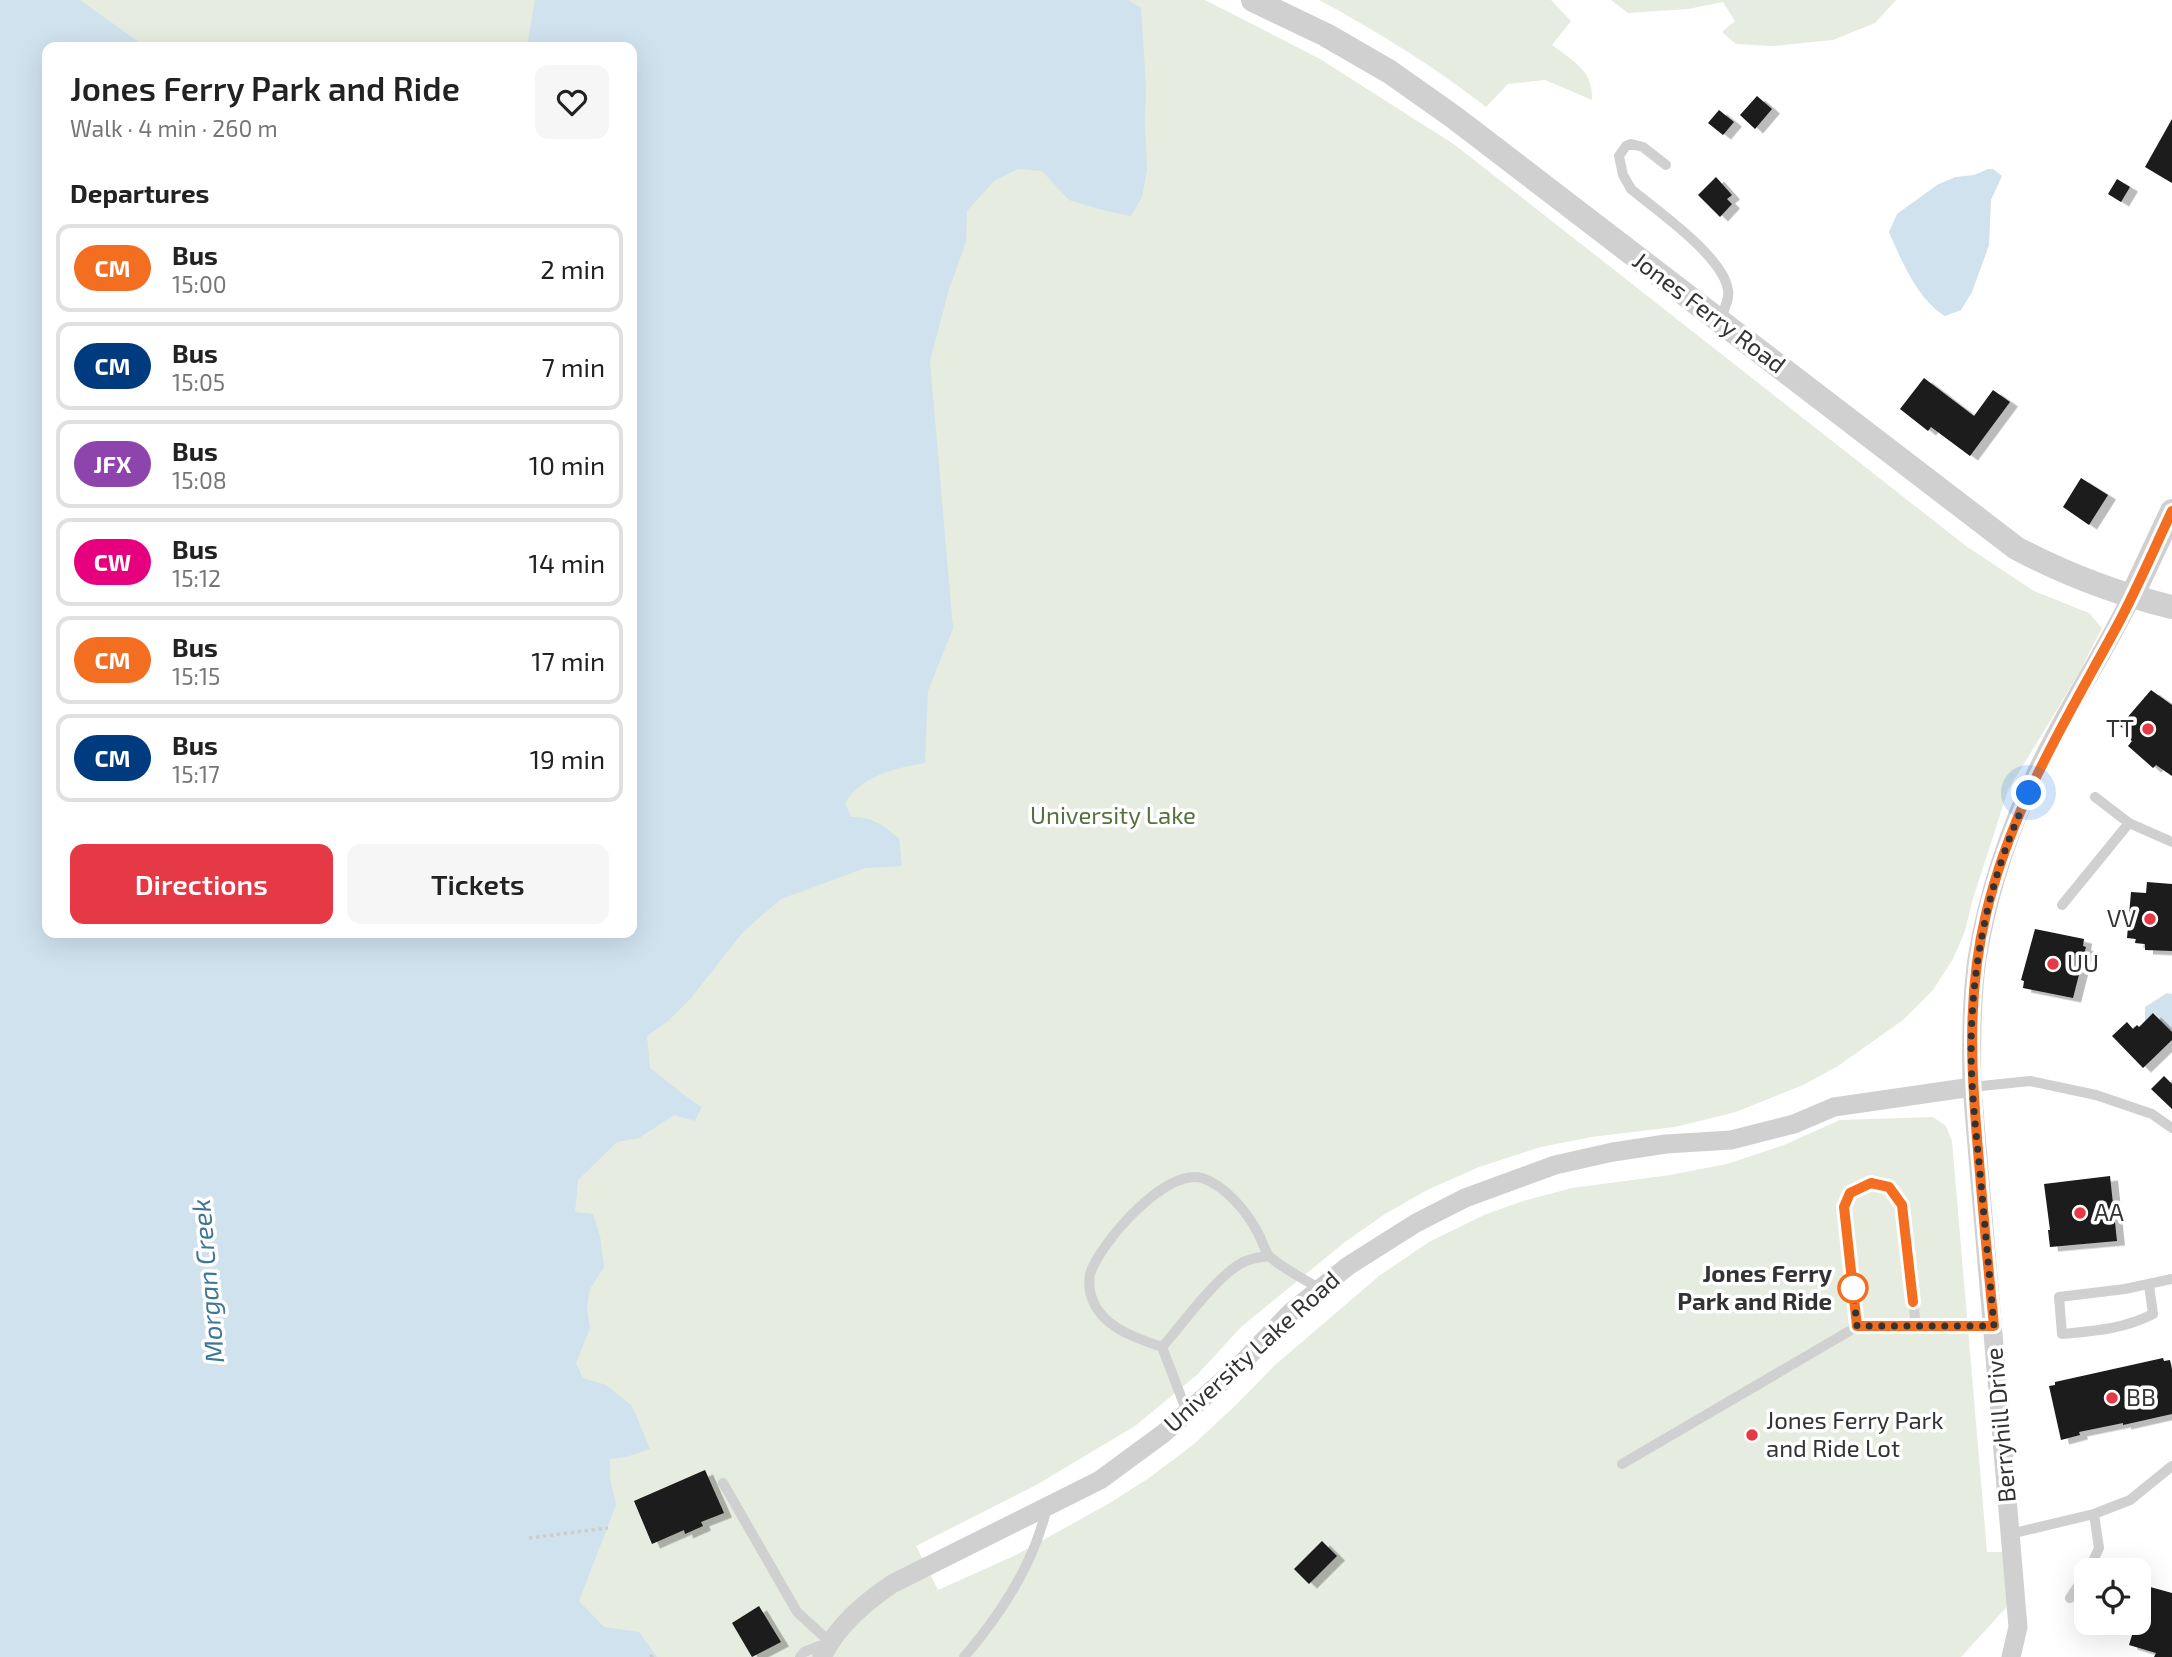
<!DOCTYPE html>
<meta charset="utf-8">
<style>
body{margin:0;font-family:"Exo 2",sans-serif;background:#f6f6f6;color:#222;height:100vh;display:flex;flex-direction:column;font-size:26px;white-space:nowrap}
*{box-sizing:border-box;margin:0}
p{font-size:23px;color:#767676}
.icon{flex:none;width:38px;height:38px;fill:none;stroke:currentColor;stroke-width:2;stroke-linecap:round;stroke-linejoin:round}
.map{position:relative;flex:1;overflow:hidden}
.panel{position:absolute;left:42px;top:42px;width:595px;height:896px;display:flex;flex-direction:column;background:#fff;border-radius:14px;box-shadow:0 7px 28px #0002}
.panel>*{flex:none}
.badge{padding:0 14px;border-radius:23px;font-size:24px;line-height:46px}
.controls{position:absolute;left:2074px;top:1558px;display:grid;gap:14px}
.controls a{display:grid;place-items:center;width:77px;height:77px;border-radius:14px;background:#fff;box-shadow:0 7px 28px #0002;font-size:35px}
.you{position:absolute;width:35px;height:35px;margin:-18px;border:5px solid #fff;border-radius:50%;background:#1a73e8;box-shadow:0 0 0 10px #1a73e833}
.map>.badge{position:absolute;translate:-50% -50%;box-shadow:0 0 0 4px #fff}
h2{padding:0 28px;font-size:26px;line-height:63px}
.round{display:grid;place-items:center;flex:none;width:74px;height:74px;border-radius:14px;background:#f6f6f6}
.head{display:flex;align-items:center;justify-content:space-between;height:119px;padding:0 28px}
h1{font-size:33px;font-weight:600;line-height:52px}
.action{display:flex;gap:14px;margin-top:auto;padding:14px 28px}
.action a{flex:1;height:80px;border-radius:14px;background:#e63946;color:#fff;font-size:28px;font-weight:600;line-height:80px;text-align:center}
.action a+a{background:#f6f6f6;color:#222}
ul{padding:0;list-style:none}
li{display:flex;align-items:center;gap:21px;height:88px;margin:0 14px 10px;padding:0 14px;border:4px solid #e0e0e0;border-radius:14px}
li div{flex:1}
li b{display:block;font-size:26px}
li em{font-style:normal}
li .badge{min-width:77px;font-weight:700;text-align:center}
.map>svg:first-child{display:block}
</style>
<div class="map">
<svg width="2172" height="1657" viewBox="0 0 2172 1657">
<defs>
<filter id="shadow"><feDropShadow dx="8" dy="4.5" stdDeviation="0" flood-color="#0004"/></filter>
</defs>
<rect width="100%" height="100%" fill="#fff"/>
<path fill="#e6ecdf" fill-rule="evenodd" d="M 0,0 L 1205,0 L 1320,59 L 1455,145 L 1966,546 L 2034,591 L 2089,613 L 2102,628 L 2079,673 L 2008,790 L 1972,902 L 1965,931 L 1953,959 L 1933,990 L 1903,1020 L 1838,1066 L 1805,1084 L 1736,1112 L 1675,1127 L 1591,1137 L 1541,1147 L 1479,1167 L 1427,1190 L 1385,1214 L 1345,1242 L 1241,1327 L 1198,1374 L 1135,1426 L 1038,1484 L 916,1546 L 938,1590 L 1016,1555 L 1108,1504 L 1149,1478 L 1194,1444 L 1238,1403 L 1275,1365 L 1379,1276 L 1429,1242 L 1484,1215 L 1523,1201 L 1572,1188 L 1670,1175 L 1727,1164 L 1784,1145 L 1840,1120 L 1933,1117 L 1946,1126 L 1952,1141 L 1987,1552 L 2008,1552 L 2013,1600 L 1961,1657 L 0,1657 ZM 47,47 L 632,47 L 632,933 L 47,933 Z
M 1319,0 L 1551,0 L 1571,21 L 1552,45 C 1573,61 1594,71 1592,100 L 1545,80 L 1508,84 L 1486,107 C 1435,67 1377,31 1319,0 Z
M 1611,0 L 1896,0 L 1875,23 L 1833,40 L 1772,46 L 1736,44 L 1722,32 L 1735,21 L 1723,2 L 1688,9 L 1628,13 Z"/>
<path fill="#cfe2ee" d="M 0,0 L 80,0 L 146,47 L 47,47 L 47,933 L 632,933 L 632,47 L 527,47 L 535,0 L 1128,0 L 1141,8 L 1146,85 L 1145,121 L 1147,169 L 1142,197 L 1131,216 L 1102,210 L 1069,200 L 1042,171 L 1018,169 L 994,181 L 967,211 L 966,242 L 949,289 L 930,361 L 953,628 L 928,691 L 925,763 C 895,768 861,776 845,803 L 851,817 C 872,816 883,826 899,838 L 902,866 L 865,868 L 781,899 L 743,932 L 691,998 L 668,1021 L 647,1036 L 650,1068 C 668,1081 683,1096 702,1107 L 695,1121 L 674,1115 L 639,1138 L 617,1142 L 578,1180 L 575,1212 L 593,1214 L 600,1236 L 604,1267 L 590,1289 L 587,1308 L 590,1328 L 576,1363 L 583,1378 L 606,1385 L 632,1406 L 650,1449 L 626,1457 L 610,1459 L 610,1478 L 616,1505 L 579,1601 L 604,1627 L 639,1632 L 657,1657 L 0,1657 Z
M 1988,169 L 1993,169 L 2002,176 L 1991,200 L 1989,245 L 1972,292 L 1961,310 L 1945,316 C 1918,300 1901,260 1889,232 L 1897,214 L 1937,185 L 1955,177 L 1974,175 Z
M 2167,993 L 2172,994 L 2172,1032 L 2154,1013 L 2145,1021 L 2145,1007 Z"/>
<path fill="#1a1a1a" filter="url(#shadow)" d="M 1757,96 L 1772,109 L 1755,129 L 1740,115 Z
M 1719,110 L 1734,122 L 1723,135 L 1708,123 Z
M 2172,119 L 2172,183 L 2145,167 Z
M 1716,177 L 1732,195 L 1727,199 L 1732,204 L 1720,217 L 1698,195 Z
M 2117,179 L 2130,187 L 2121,202 L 2108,194 Z
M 1924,378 L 1974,416 L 1993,390 L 2010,402 L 1970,456 L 1931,427 L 1928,431 L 1900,409 Z
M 2081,478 L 2108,495 L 2089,525 L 2063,507 Z
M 2151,690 L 2172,705 L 2172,776 L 2156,765 L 2153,768 L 2128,746 L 2132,741 L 2125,735 L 2127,732 L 2120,726 Z
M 2147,882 L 2172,884 L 2172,951 L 2145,950 L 2145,944 L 2135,943 L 2136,939 L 2127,938 L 2131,892 L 2146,893 Z
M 2035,929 L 2084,939 L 2083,946 L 2086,947 L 2073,998 L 2023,988 L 2024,981 L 2021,980 Z
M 2153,1013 L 2172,1032 L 2172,1040 L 2143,1068 L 2112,1036 L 2127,1022 L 2133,1029 L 2137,1025 L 2139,1027 Z
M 2164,1076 L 2172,1084 L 2172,1109 L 2151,1089 Z
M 2110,1176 L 2117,1241 L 2050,1247 L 2048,1230 L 2050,1230 L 2044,1184 Z
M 2163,1358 L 2164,1361 L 2170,1360 L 2172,1370 L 2172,1414 L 2123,1425 L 2123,1423 L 2079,1432 L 2080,1435 L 2061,1440 L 2049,1386 L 2055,1385 L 2055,1382 Z
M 705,1470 L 724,1513 L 701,1522 L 703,1526 L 685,1534 L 684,1530 L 652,1544 L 634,1501 Z
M 1322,1541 L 1337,1556 L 1309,1584 L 1294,1569 Z
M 2143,1585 L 2172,1593 L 2172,1657 L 2154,1657 L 2156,1653 L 2129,1645 L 2136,1622 L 2138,1622 L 2142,1602 L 2138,1601 Z
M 759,1606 L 781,1642 L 752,1657 L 732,1623 Z"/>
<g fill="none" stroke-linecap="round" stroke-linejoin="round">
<path stroke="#cdcdcd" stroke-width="3.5" stroke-dasharray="3.5 3.5" stroke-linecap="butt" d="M 529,1538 L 608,1528
M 650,1657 L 655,1654"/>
<path stroke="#d0d0d0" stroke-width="10" d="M 1666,165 L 1643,147 L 1631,144 L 1626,146 L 1619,156 L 1623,175 L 1631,189 C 1657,211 1723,256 1728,290 C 1730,299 1723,312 1719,321
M 2095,797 L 2129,823 L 2172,842
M 2062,905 L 2129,823
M 1972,1087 L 2030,1081 L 2096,1095 L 2152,1114 L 2172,1128
M 1268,1256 C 1261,1257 1253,1258 1246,1261 C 1220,1271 1182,1325 1162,1347 C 1135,1338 1099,1326 1091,1295 C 1089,1290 1089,1279 1090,1274 C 1100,1243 1166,1167 1202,1178 C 1226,1186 1247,1212 1258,1233 C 1262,1240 1265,1252 1270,1257 C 1284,1269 1304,1279 1320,1289
M 2149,1285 L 2153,1314 C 2124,1329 2094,1331 2062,1334 L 2059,1297 L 2125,1289 L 2172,1279
M 1858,1326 L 1844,1207 L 1850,1193 L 1871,1183 L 1889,1187 L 1902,1205 L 1916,1326
M 1162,1347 L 1187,1412
M 1622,1464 L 1858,1326 L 1993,1326
M 723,1483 L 797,1612 L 830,1642 L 804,1652 L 800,1657
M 2010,1534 L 2094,1514 L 2130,1500 L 2172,1466
M 2089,1570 L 2099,1548 L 2094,1514
M 2070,1598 L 2086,1574
M 964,1657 C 1002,1613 1034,1564 1047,1507"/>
<path stroke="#d0d0d0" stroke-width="19" d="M 822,1657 C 838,1625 863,1604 892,1584 L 1100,1480 L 1164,1433 L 1240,1365 L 1290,1313 L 1348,1266 L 1416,1223 L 1465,1198 L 1555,1165 L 1613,1152 L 1666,1144 L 1731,1140 L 1794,1124 L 1834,1107 L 1972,1087
M 2011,1657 L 2018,1627 L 1972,1087 C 1971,1044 1971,1001 1977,959 C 1990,880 2019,802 2057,732 C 2081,687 2109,643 2132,596"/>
<path stroke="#d0d0d0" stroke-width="24" d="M 1253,0 L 1326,35 L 1390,72 L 1455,118 L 2016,548 C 2065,574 2117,594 2172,607
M 2132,596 L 2172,511"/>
</g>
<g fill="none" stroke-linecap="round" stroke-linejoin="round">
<g stroke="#fff" stroke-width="16">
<path id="line" d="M 1913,1302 L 1902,1205 L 1889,1187 L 1871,1183 L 1850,1193 L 1844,1207 L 1857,1326 L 1994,1326 C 1989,1275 1984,1224 1980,1173 C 1972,1086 1965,1000 1986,914 C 2011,808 2066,720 2117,626 C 2137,589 2154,549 2172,511"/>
</g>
<use href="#line" stroke="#f36e21" stroke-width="10"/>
<path stroke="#333" stroke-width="7" stroke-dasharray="0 12.6" d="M 1853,1288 L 1857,1326 L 1994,1326 C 1989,1271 1984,1216 1979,1162 C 1974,1114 1969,1066 1972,1018 C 1976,940 1995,864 2029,793"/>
</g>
<g fill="#e63946" stroke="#fff" stroke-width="2.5">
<circle cx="2148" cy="729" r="7"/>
<circle cx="2150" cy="919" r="7"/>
<circle cx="2053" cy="964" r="7"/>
<circle cx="2080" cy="1213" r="7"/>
<circle cx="2112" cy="1398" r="7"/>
<circle cx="1752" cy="1435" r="7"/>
</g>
<circle fill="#fff" stroke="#f36e21" stroke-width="3.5" cx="1853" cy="1288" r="14"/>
<g text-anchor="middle" stroke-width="7" stroke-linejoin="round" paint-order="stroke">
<g font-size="24" fill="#333" stroke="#fff">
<text transform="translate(1709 313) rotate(37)" y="8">Jones Ferry Road</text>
<text transform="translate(1252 1352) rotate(-42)" y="8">University Lake Road</text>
<text transform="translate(2001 1425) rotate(-95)" y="8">Berryhill Drive</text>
</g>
<g font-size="24" fill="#333" stroke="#fff" text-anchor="start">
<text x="2134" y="737" text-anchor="end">TT</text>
<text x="2136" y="927" text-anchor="end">VV</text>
<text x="2067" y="972">UU</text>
<text x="2094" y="1221">AA</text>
<text x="2126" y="1406">BB</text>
<text x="1766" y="1429">Jones Ferry Park<tspan x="1766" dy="28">and Ride Lot</tspan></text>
</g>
<g font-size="24" fill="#56703f" stroke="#fff">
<text x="1113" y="824">University Lake</text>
</g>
<g font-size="24" font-weight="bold" fill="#333" stroke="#fff" text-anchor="end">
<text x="1832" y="1282">Jones Ferry<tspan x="1832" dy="28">Park and Ride</tspan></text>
</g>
<g font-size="26" font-style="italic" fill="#3f7597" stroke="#fff">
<text transform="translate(208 1281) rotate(-95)" y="9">Morgan Creek</text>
</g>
</g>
</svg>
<div class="controls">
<a><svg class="icon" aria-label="locate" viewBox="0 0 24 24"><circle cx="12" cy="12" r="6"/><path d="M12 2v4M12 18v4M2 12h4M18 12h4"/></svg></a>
</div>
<div class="you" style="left:2029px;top:793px"></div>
<section class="panel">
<div class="head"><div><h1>Jones Ferry Park and Ride</h1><p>Walk · 4 min · 260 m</p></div><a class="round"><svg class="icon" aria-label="heart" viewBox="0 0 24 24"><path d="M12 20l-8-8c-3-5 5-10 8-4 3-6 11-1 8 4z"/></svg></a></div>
<h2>Departures</h2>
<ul>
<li><span class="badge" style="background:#f36e21;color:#fff">CM</span><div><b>Bus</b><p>15:00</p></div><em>2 min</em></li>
<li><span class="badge" style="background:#003b80;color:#fff">CM</span><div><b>Bus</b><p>15:05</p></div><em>7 min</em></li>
<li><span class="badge" style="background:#8e44ad;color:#fff">JFX</span><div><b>Bus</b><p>15:08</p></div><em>10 min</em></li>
<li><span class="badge" style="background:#e6007e;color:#fff">CW</span><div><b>Bus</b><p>15:12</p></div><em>14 min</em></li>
<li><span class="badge" style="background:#f36e21;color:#fff">CM</span><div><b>Bus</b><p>15:15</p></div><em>17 min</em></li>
<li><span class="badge" style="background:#003b80;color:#fff">CM</span><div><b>Bus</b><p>15:17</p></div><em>19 min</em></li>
</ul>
<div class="action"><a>Directions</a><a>Tickets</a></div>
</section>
</div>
